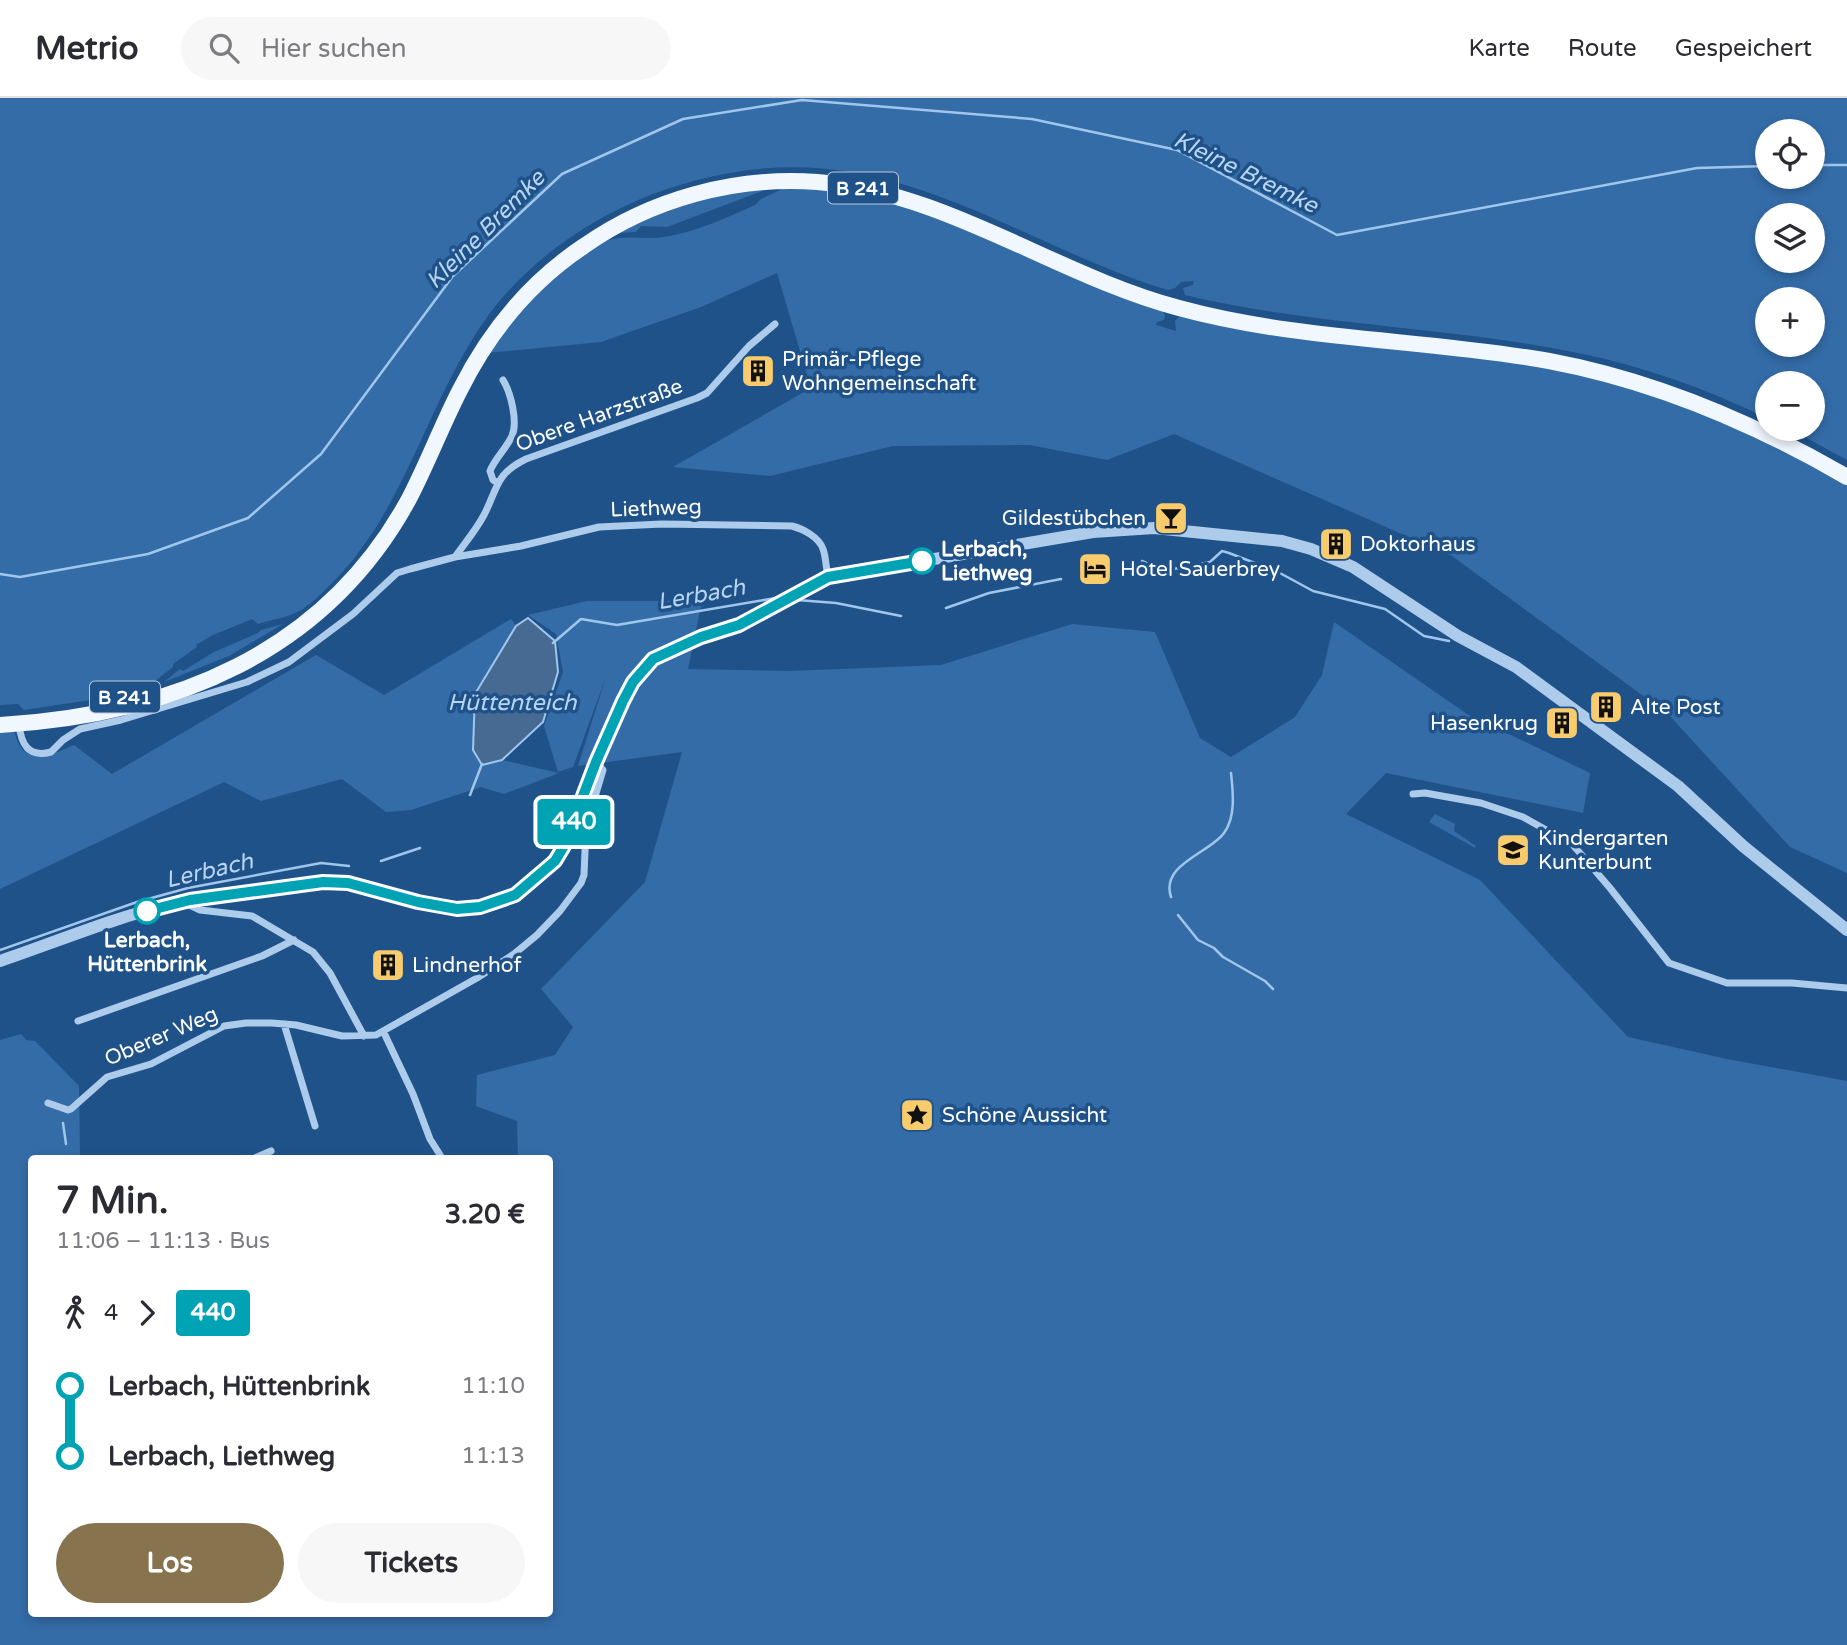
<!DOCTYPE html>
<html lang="de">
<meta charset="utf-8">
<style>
body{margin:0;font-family:"Varela Round",sans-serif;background:#f7f7f7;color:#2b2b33;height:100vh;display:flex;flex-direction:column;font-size:26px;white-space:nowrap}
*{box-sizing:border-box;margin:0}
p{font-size:23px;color:#7c7c81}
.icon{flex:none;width:38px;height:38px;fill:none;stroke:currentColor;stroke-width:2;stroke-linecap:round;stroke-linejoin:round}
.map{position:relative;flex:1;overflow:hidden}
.details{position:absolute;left:28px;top:1057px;width:525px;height:462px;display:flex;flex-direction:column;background:#fff;border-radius:7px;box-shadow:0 4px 10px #0003}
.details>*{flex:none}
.badge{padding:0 14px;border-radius:5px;font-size:24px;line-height:46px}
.fabs{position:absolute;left:1755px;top:21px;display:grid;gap:14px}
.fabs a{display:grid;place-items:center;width:70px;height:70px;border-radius:50%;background:#fff;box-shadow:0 4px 10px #0003;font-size:35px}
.map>.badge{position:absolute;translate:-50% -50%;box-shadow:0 0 0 4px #fff}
.legs{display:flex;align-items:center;gap:10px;height:77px;padding:0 28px;font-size:23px}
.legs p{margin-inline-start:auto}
.overview{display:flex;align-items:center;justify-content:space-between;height:119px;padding:0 28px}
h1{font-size:38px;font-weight:800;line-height:52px}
.primary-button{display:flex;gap:14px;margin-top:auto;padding:14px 28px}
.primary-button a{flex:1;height:80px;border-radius:42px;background:#87734d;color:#fff;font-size:28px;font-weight:800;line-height:80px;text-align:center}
.primary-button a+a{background:#f7f7f7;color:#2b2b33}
ul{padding:0 28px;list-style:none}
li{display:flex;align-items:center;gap:24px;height:70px;font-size:26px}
li i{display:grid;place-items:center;width:10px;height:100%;margin:0 9px;background:currentColor}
li i::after{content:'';width:18px;height:18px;margin:-9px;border:5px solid;border-radius:50%;background:#fff}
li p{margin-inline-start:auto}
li:first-child i{background:linear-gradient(#0000 50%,currentColor 0)}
li:last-child i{background:linear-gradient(currentColor 50%,#0000 0)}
header{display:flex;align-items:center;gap:42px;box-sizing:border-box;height:98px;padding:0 35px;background:#fff;border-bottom:2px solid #e1e1e2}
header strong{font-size:33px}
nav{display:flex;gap:38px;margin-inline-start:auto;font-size:24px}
.search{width:490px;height:63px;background:#f7f7f7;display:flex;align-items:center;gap:18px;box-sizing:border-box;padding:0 24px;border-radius:38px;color:#7c7c81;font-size:26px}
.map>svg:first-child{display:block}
</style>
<header>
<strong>Metrio</strong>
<div class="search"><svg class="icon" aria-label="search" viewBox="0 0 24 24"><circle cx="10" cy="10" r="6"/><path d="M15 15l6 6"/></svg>Hier suchen</div>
<nav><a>Karte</a><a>Route</a><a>Gespeichert</a></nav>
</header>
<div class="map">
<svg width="1847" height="1547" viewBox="0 0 1847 1547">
<rect width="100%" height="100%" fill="#20528a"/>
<path fill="#346ca8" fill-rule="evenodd" d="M 0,0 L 1847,0 L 1847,362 L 1790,331 L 1813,331 L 1813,285 L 1768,285 L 1767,320 C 1707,291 1643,268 1578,255 C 1448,228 1314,228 1185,197 L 1183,190 L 1193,187 L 1194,183 L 1181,184 L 1175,190 L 1168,192 C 1058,159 960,91 845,73 C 781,63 713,73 653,96 C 588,121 525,165 485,222 C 426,306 406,411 332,485 C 322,495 310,508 297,514 C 286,520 270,522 258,526 L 252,521 L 213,537 L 196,547 L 197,549 L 173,566 L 173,569 L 146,590 L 97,601 L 24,612 L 18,606 L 0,607 ZM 1768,33 L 1813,33 L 1813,79 L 1768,79 ZM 1768,117 L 1813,117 L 1813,163 L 1768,163 ZM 1768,201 L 1813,201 L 1813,247 L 1768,247 Z
M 789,88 L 838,91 L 913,108 L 1161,210 L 1165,218 L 1164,222 L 1157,224 L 1156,227 L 1176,233 L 1175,223 L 1181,216 L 1494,260 L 1575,273 L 1705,313 L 1847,384 L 1847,775 L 1790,749 L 1668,616 L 1452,458 L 1174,336 L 1107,362 L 1030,347 L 893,348 L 770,378 L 673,369 L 811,290 L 777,175 L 701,209 L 601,244 L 486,255 C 514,213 559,163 606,143 C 623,136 646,142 664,139 C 696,134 726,120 755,107 L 761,101 Z
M 767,91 L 667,129 L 641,128 L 636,134 L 616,135 L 653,115 L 699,100 Z
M 587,503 L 702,503 L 688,571 L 789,573 L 941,567 L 1072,526 L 1155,534 L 1200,640 L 1231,659 L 1295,619 L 1322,577 L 1334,524 L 1467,616 L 1590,675 L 1583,715 L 1386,675 L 1346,716 L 1480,782 L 1628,939 L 1727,961 L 1847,983 L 1847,1547 L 0,1547 L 0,942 L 21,936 L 26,942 L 35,943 L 79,988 L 80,1060 L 32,1060 L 32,1516 L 550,1516 L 550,1060 L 518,1060 L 517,1023 L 476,1008 L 477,977 L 555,957 L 573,929 L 541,891 L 645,784 L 682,654 L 578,668 L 606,579 L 573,669 L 558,674 L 544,628 L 563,574 L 556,536 L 528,517 Z
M 511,521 L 516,528 L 475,596 L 482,667 L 502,662 L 559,675 L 504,696 L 481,689 L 411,712 L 386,714 L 342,681 L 261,703 L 224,684 L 0,791 L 0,632 L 13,632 C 16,637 17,644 20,648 C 33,668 57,654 74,647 L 112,676 L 316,557 L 384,597 Z
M 283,526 L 229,558 L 164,584 L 180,571 L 183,573 L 214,554 L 258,535 L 261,532 Z
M 1435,716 L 1455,726 L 1454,733 L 1476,748 L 1475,750 L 1429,724 Z"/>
<path fill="#476a93" stroke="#a0c6ec" stroke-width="2" d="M 528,520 L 555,543 L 558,574 L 543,624 L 502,662 L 482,667 L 473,652 L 475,596 L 516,528 Z"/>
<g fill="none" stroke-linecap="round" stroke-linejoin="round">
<path stroke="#a0c6ec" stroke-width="2.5" d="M 1813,67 L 1847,67
M 1142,463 L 1163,473 L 1210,464 L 1222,453 L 1229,455 L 1278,474 L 1313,493 L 1385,511 L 1424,538 L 1449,543
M 0,476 L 20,479 L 148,456 L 248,420 L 321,356 L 453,178 L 562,76 L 683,21 L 802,2 L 1032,21 L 1177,52 L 1337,137 L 1697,70 L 1768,68
M 797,502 L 836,505 L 901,518
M 946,510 L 989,495 L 1061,481
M 553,545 L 581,521 L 617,527 L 776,500
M 470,697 L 482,666
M 381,763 L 420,750
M 1171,799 C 1160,766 1210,755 1224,735 C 1236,719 1233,694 1231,675
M 1178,817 L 1198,842 L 1214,850 L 1223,859 L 1265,883 L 1273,891
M 0,852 L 137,804 L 188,790 L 321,765 L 349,768
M 63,1025 L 66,1046"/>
<path stroke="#adcbeb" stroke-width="7" d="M 498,385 L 493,382 L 490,373 C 495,360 506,351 512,338 C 518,324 511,295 503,282
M 455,459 C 465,445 476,432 484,417 C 498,390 495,376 526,361 L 697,300 L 707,295 L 749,248 L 775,226
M 19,626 C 21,646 28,660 51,654 L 63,642 L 80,631 L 121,622 L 247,584 L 289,564 L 353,516 L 397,475 L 410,471 L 455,459 L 521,448 L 599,429 L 662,426 L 792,428 C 803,431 819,439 823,451 C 826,459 826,470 828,479
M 1413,696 L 1425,695 L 1481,705 L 1523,719 L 1573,747 L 1610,790 L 1669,865 L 1727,885 L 1792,885 L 1847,890
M 183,804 L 200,812 L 252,818 L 313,854 L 330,875 L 364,938
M 78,923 L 262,858 L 294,842
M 284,926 L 315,1028
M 385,937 L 413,996 L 430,1041 L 442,1060
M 48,1005 L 68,1012 L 71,1011 L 107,979 L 151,966 L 224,928 L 246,925 L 272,925 L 296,927 L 342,938 L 376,937 L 477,880 L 514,856 L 537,837 L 560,813 L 581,785 L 584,777 L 586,729 L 603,672 L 596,664
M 255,1060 L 271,1053"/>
<path stroke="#adcbeb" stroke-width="12" d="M 0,863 C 56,844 113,820 171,806 C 198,799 227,796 254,792 C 277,789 300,785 323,784 C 393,783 460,840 527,789 C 567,758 579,712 596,666 C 604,645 614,624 623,603 L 633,584 L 653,561 L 701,539 L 739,527 L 828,479 L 1093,434 L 1154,430 L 1282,443 L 1311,451 L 1353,469 L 1458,538 L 1516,569 L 1678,688 L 1743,748 L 1847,832"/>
<path stroke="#f1f7fe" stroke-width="16" d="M 0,627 C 170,617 326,556 410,399 C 428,364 442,327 460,292 C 489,234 530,184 584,148 C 651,101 735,78 817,84 C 947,94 1055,177 1179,210 C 1300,243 1426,241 1549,263 C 1656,283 1754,325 1847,379"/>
</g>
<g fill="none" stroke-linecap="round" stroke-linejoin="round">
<g stroke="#fff" stroke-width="16">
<path id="line-1" d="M 147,813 L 190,802 L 323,784 L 348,785 L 418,804 L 457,811 L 480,809 L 515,797 L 555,763 L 564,748 L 596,664 L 623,603 L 633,584 L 653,561 L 701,539 L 739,527 L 828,479 L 922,463"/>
</g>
<use href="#line-1" stroke="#00a3b4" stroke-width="10"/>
</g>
<defs>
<g id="building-square" transform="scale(1.75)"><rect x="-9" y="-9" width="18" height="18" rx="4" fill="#f8cc6d" stroke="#20528a"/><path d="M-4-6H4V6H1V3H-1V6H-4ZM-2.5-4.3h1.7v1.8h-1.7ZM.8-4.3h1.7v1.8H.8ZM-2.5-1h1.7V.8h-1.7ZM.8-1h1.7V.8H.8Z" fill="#111"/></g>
<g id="bar-square" transform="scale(1.75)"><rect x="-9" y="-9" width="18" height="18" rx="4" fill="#f8cc6d" stroke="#20528a"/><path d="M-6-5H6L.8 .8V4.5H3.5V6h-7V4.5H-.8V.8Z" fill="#111"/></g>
<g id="hotel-square" transform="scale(1.75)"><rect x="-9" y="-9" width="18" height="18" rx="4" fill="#f8cc6d" stroke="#20528a"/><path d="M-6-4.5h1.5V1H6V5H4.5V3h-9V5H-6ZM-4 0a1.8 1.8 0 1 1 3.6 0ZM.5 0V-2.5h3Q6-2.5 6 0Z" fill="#111"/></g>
<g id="school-square" transform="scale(1.75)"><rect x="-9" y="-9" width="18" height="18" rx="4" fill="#f8cc6d" stroke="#20528a"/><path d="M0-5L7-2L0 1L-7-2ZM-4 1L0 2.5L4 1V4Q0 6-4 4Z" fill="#111"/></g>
<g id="sight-square" transform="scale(1.75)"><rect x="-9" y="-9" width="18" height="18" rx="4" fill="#f8cc6d" stroke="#20528a"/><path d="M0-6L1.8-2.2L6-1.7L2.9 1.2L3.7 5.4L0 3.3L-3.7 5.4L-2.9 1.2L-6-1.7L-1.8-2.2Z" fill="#111"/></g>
</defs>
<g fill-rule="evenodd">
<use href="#building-square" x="758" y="273"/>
<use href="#bar-square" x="1171" y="420"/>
<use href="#building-square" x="1336" y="446"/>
<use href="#hotel-square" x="1095" y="471"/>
<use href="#building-square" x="1606" y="609"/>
<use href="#building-square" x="1562" y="625"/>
<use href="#school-square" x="1513" y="752"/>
<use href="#building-square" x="388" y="867"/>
<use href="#sight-square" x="917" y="1017"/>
</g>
<g fill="#fff" stroke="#00a3b4" stroke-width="3.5">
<circle cx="922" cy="463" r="12"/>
<circle cx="147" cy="813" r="12"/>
</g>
<g text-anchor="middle" stroke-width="7" stroke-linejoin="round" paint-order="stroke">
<g fill="#20528a" stroke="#bccbdc" stroke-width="2">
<rect x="828" y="74.5" width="70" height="31" rx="5"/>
<rect x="90" y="583.5" width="70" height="31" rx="5"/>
</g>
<g font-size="19" font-weight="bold" fill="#fff">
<text x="863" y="97">B 241</text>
<text x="125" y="606">B 241</text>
</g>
<g font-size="21" fill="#fff" stroke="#20528a" text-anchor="start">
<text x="782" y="268">Primär-Pflege<tspan x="782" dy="24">Wohngemeinschaft</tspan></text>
<text x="1146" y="427" text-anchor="end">Gildestübchen</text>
<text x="1360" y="453">Doktorhaus</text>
<text x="1120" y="478">Hotel Sauerbrey</text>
<text x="1630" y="616">Alte Post</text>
<text x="1538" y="632" text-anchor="end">Hasenkrug</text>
<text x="1538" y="747">Kindergarten<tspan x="1538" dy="24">Kunterbunt</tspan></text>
<text x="412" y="874">Lindnerhof</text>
<text x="942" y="1024">Schöne Aussicht</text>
</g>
<g font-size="21" fill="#fff" stroke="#20528a">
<text transform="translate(599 317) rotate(-20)" y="7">Obere Harzstraße</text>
<text transform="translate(656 410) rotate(-2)" y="7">Liethweg</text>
<text transform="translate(161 938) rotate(-23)" y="7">Oberer Weg</text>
</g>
<g font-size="21" font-weight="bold" fill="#fff" stroke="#20528a" text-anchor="start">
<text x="941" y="458">Lerbach,<tspan x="941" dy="24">Liethweg</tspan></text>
<text x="147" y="849" text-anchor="middle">Lerbach,<tspan x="147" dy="24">Hüttenbrink</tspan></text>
</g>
<g font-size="23" font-style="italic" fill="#b8d5f2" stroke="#20528a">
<text transform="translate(1246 74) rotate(26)" y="8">Kleine Bremke</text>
<text transform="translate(485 131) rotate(-45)" y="8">Kleine Bremke</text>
<text transform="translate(701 496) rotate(-10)" y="8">Lerbach</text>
<text x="512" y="612">Hüttenteich</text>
<text transform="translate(209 772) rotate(-13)" y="8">Lerbach</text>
</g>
</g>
</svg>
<div class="fabs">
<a><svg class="icon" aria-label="locate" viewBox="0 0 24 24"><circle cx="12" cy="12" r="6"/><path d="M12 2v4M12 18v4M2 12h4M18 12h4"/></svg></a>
<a><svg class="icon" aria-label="layers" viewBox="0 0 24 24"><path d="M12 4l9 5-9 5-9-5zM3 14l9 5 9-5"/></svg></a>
<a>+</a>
<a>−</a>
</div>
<b class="badge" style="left:574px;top:724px;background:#00a3b4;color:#fff">440</b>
<section class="details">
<div class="overview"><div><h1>7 Min.</h1><p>11:06 – 11:13 · Bus</p></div><b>3.20 €</b></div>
<div class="legs"><svg class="icon" aria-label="walk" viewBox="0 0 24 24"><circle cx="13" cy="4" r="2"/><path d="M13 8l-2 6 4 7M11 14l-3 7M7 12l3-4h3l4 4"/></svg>4<svg class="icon" aria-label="forward" viewBox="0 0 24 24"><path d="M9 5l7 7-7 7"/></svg><b class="badge" style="background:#00a3b4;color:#fff">440</b></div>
<ul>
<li><i style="color:#00a3b4"></i><b>Lerbach, Hüttenbrink</b><p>11:10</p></li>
<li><i style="color:#00a3b4"></i><b>Lerbach, Liethweg</b><p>11:13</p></li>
</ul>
<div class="primary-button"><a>Los</a><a>Tickets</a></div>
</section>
</div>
